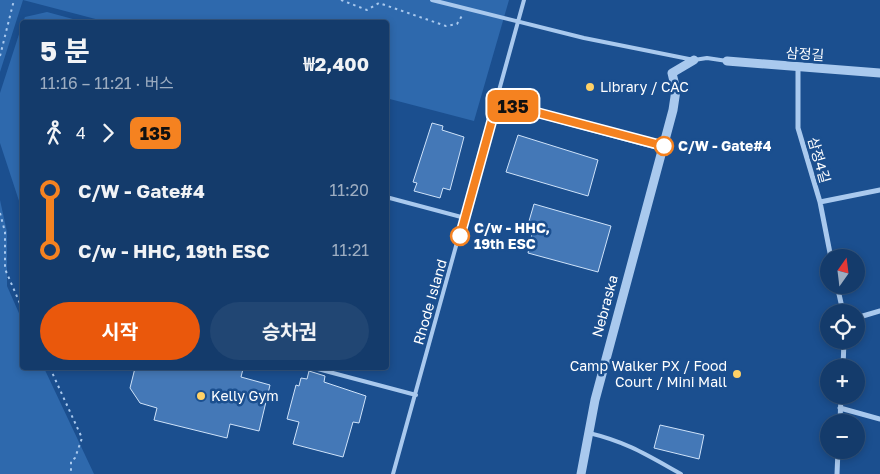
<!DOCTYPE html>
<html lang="ko">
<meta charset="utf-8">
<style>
body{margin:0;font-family:"Golos Text","Noto Sans KR",sans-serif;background:#214673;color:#f1f3f6;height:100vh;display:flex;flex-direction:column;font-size:19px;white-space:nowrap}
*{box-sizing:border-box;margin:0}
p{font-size:16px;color:#9dadc1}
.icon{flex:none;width:28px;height:28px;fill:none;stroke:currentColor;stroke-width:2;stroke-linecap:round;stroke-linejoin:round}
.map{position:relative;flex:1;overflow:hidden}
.sheet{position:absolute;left:20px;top:20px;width:369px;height:350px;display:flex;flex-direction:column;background:#143b6b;border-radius:5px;box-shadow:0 2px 8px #0003,0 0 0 1px #33557e}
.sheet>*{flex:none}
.badge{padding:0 10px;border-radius:8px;font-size:18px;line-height:32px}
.needle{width:32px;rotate:14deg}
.controls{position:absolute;left:820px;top:249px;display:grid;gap:10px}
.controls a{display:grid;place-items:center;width:45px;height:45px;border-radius:50%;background:#143b6b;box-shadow:0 2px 8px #0003,0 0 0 1px #33557e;font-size:25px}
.map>.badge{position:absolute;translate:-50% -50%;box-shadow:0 0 0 2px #fff}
.legs{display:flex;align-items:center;gap:8px;height:55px;padding:0 20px;font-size:16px}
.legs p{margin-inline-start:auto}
.headline{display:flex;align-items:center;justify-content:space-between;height:85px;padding:0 20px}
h1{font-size:28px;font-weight:700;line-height:38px}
.primary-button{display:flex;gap:10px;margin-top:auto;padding:10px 20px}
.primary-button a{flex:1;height:58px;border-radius:30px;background:#ea580c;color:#fff;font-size:20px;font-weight:700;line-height:58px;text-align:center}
.primary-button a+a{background:#214673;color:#f1f3f6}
ul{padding:0 20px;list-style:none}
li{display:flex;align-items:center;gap:18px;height:60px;font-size:19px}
li i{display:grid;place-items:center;width:8px;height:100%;margin:0 6px;background:currentColor}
li i::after{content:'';width:12px;height:12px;margin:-6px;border:4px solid;border-radius:50%;background:#143b6b}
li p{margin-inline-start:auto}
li:first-child i{background:linear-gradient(#0000 50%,currentColor 0)}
li:last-child i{background:linear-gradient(currentColor 50%,#0000 0)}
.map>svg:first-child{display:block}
</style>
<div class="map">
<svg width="880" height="474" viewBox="0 0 880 474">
<rect width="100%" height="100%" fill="#1b4f8f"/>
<path fill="#2e69ad" d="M 0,0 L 23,0 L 0,72 Z
M 23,0 L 509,0 L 474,121 L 386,98 L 386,22 L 107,22 Z
M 47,12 L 84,22 L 23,22 L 25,17 Z
M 22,25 L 22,210 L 0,143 L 0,93 Z
M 0,200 L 7,232 L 7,286 L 22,320 L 22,368 L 44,368 L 94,474 L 0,474 Z"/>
<path fill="#4478b7" stroke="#cfe3fa" d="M 432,123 L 443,126 L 442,130 L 464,137 L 450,190 L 443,188 L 440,198 L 414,191 L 417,183 L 413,182 Z
M 518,135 L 598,160 L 588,196 L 506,172 Z
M 534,204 L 611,226 L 598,272 L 528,253 L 533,229 L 527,228 Z
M 135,368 L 243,369 L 241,377 L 270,385 L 259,431 L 230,424 L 227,438 L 154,420 L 157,408 L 140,403 L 130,388 Z
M 309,371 L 325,376 L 324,382 L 366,396 L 359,423 L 353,422 L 343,457 L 293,444 L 299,422 L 287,419 L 296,385 L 299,386 L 301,378 L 307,379 Z
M 660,425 L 704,435 L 699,459 L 654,448 Z"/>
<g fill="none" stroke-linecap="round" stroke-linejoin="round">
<path stroke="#a9c9ee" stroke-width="2" stroke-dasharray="2.5 4" stroke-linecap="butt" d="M 341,0 L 367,10 L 379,3 L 446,26 L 457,24 L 463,14
M 0,56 L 14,0
M 0,213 L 5,232 L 5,269 L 22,308
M 50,368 L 82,438 L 75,458 L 71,461 L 71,474"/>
<path stroke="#a9c9ee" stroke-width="4" d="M 432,0 L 584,38 L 694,60 L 707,58 L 727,61
M 386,197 L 465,218
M 314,368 L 416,395
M 589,433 C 627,442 647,455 681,474
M 393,474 L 524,0"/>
<path stroke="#a9c9ee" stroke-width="5" d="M 798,68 L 798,128 L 820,202 L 831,258
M 820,202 L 880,190
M 837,285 L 843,312
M 856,318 L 880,311
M 843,368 L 844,340
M 840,408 L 880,419
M 840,422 L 841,395
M 837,474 L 838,450"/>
<path stroke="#a9c9ee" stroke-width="9" d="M 727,61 L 880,73
M 497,102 L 663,147
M 581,474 L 595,400 L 673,110 L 676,90 L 672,73 L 694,60"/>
</g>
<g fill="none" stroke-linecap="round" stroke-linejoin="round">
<g stroke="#fff" stroke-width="11">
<path id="line-1" d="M 460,236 L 497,102 L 664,146"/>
</g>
<use href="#line-1" stroke="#f58220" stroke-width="8"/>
</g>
<g fill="#ffd166" stroke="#1b4f8f" stroke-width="2">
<circle cx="590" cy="87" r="5"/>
<circle cx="737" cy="374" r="5"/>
<circle cx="201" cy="396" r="5"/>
</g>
<g fill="#fff" stroke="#f58220" stroke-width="2.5">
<circle cx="664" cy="146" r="9"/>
<circle cx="460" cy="236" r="9"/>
</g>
<g text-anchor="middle" stroke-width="5" stroke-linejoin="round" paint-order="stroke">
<g font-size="14" fill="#fff" stroke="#1b4f8f">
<text transform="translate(805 54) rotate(4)" y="5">삼정길</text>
<text transform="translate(819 160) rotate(74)" y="5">삼정4길</text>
<text transform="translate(430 302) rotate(-74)" y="5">Rhode Island</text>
<text transform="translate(605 306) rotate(-75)" y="5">Nebraska</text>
</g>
<g font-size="14" fill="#fff" stroke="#1b4f8f" text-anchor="start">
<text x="600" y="92">Library / CAC</text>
<text x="727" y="371" text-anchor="end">Camp Walker PX / Food<tspan x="727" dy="16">Court / Mini Mall</tspan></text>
<text x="211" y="401">Kelly Gym</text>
</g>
<g font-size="14" font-weight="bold" fill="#fff" stroke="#1b4f8f" text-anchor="start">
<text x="678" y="151">C/W - Gate#4</text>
<text x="474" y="233">C/w - HHC,<tspan x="474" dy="16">19th ESC</tspan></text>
</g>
</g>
</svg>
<div class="controls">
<a><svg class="needle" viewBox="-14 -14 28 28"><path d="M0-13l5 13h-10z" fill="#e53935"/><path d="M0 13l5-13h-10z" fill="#9dadc1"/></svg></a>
<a><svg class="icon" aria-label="locate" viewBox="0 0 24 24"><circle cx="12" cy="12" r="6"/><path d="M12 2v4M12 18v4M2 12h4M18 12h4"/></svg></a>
<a>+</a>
<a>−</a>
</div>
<b class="badge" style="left:513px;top:106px;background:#f58220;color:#111">135</b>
<section class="sheet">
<div class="headline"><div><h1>5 분</h1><p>11:16 – 11:21 · 버스</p></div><b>₩2,400</b></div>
<div class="legs"><svg class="icon" aria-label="walk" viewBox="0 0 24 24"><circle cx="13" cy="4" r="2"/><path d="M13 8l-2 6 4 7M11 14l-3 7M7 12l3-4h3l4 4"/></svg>4<svg class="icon" aria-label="forward" viewBox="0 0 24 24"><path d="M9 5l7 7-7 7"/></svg><b class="badge" style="background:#f58220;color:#111">135</b></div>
<ul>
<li><i style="color:#f58220"></i><b>C/W - Gate#4</b><p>11:20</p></li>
<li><i style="color:#f58220"></i><b>C/w - HHC, 19th ESC</b><p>11:21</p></li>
</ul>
<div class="primary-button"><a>시작</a><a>승차권</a></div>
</section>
</div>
